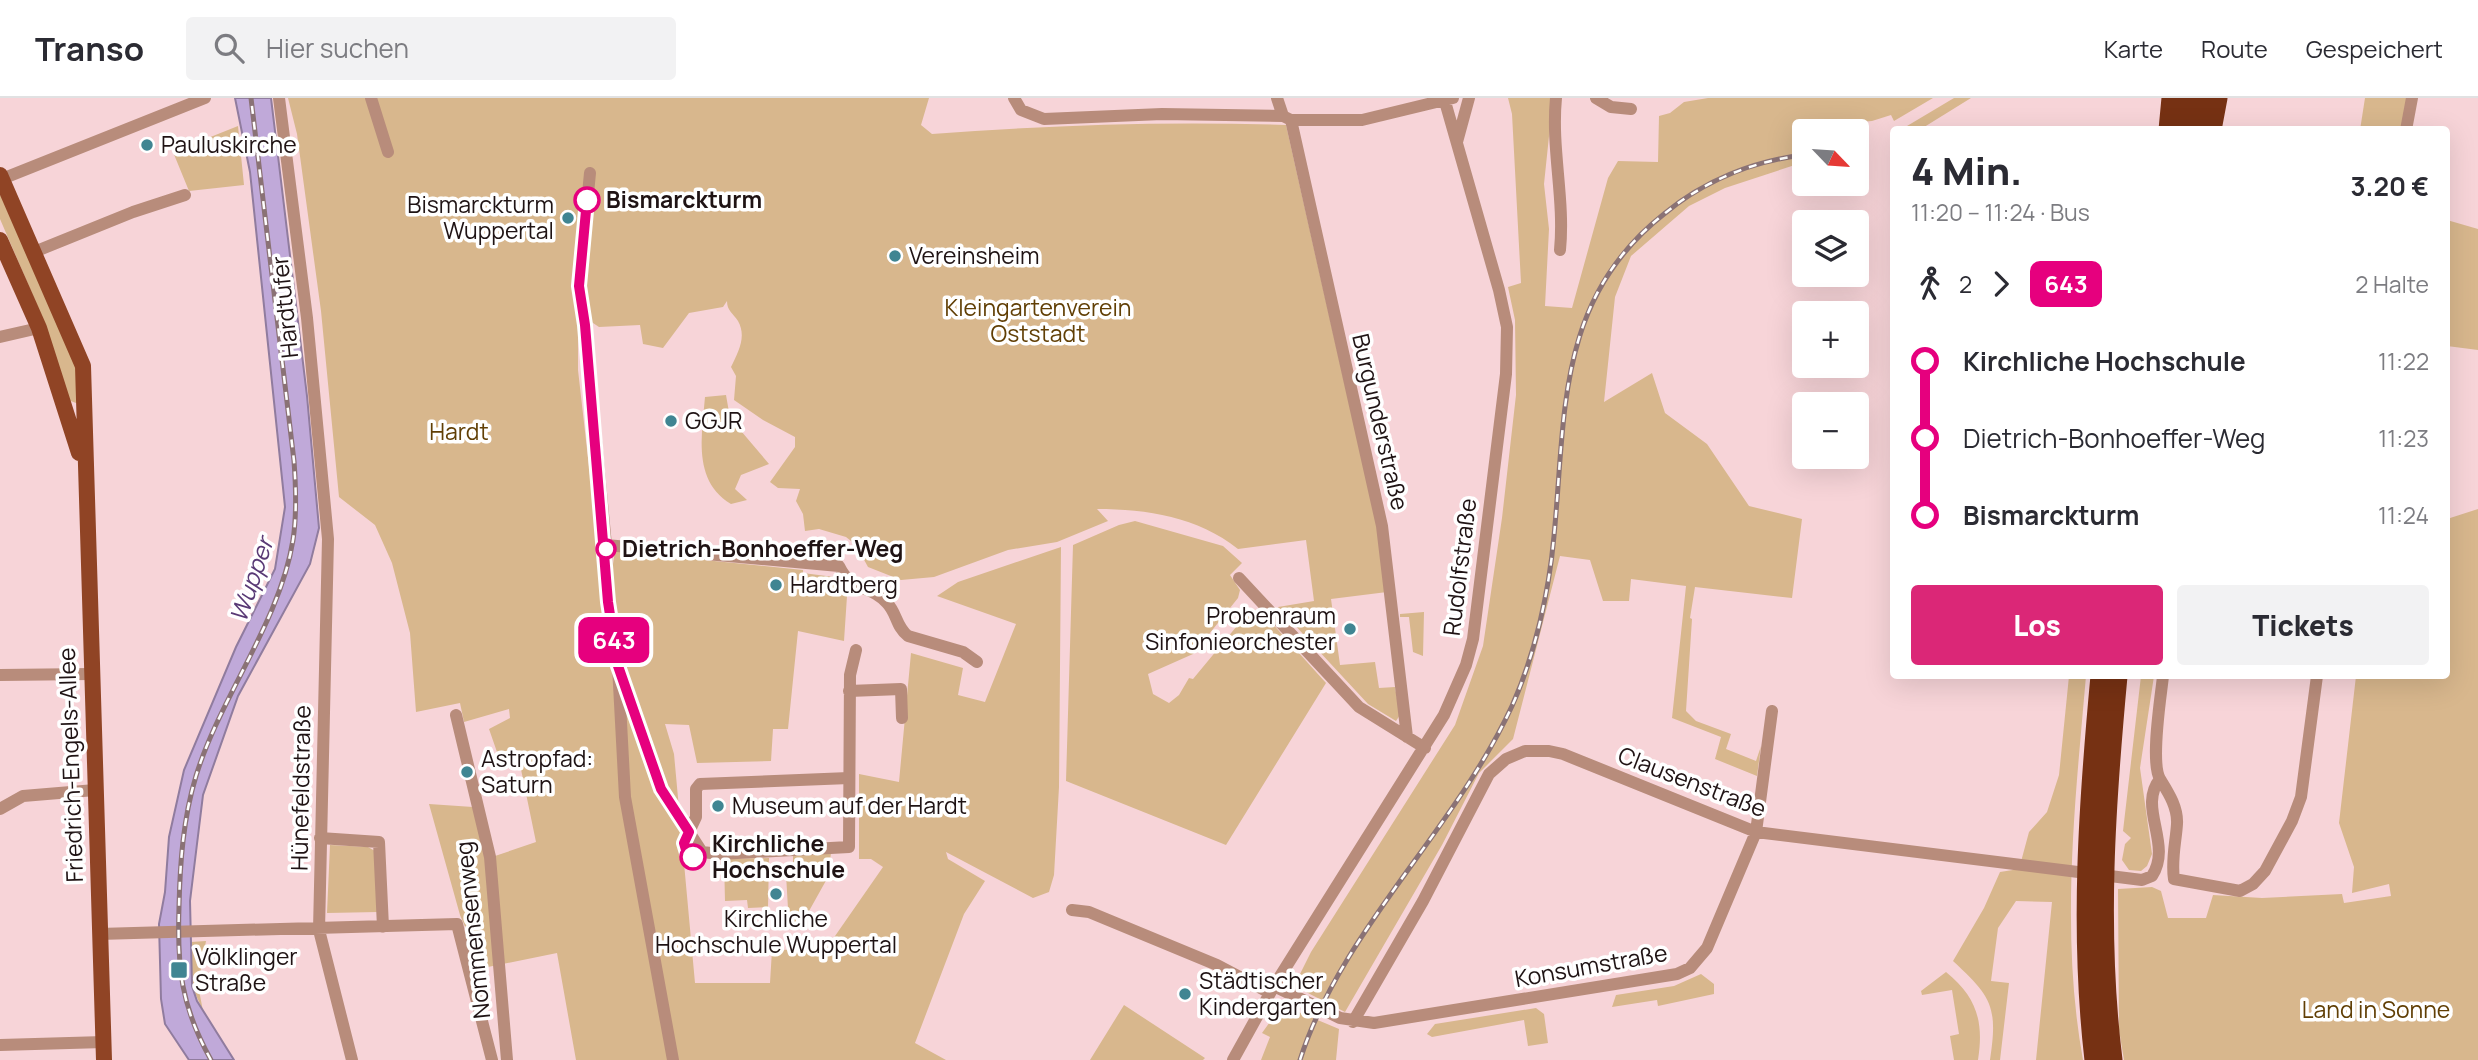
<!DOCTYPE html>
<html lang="de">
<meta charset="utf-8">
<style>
body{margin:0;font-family:Manrope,sans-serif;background:#f2f2f3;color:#2b2b33;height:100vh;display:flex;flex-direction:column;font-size:26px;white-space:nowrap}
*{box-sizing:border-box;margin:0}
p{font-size:23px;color:#7c7c81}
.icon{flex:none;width:38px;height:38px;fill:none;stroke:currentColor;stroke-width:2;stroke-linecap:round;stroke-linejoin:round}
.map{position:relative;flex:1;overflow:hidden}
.sheet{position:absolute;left:1890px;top:28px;width:560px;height:553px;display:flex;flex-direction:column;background:#fff;border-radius:7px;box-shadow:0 7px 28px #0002}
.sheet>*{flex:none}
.badge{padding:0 14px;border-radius:10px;font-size:24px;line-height:46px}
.needle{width:46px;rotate:115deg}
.buttons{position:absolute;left:1792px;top:21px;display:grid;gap:14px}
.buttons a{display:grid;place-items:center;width:77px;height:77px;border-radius:7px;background:#fff;box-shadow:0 7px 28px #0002;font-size:35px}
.map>.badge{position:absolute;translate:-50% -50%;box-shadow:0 0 0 4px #fff}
.legs{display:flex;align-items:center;gap:10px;height:77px;padding:0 21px;font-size:23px}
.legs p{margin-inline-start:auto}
.summary{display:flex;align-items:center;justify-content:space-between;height:119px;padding:0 21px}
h1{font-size:38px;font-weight:800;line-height:52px}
.action{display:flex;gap:14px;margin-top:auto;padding:14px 21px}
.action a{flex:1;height:80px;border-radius:7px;background:#db2777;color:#fff;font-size:28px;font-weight:800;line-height:80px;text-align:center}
.action a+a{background:#f2f2f3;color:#2b2b33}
ul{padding:0 21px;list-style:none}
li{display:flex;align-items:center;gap:24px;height:77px;font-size:26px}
li i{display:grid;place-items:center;width:10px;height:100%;margin:0 9px;background:currentColor}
li i::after{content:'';width:18px;height:18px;margin:-9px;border:5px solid;border-radius:50%;background:#fff}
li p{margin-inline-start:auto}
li:first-child i{background:linear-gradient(#0000 50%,currentColor 0)}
li:last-child i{background:linear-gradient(currentColor 50%,#0000 0)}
header{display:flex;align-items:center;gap:42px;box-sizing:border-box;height:98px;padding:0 35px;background:#fff;border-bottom:2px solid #e1e1e2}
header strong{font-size:33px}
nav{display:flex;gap:38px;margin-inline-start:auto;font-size:24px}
.search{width:490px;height:63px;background:#f2f2f3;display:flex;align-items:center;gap:18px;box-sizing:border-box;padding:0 24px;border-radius:7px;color:#7c7c81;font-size:26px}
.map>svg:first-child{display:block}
</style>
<header>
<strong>Transo</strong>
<div class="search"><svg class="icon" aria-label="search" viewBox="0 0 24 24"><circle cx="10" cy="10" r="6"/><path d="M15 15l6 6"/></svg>Hier suchen</div>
<nav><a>Karte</a><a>Route</a><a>Gespeichert</a></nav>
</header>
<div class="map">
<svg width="2478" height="962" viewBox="0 0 2478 962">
<rect width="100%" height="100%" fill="#f7d4d8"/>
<path fill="#d8b78d" d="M 288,0 L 929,0 L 921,27 L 932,36 C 1051,27 1167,23 1286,27 L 1378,433 L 1387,494 L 1331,501 L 1340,567 L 1375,564 L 1379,590 L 1395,589 L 1400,617 L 1396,623 L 1368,606 L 1278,509 L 1314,503 L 1306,442 L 1238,451 C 1198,419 1147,411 1097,411 L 1108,423 L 1057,444 L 1008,452 L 934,479 L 901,482 L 868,469 L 856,447 L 846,439 L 819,431 L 805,433 L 803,416 L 796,403 L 800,391 L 778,390 L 770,384 L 795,349 L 795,339 L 763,322 L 734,302 L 736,278 L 731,269 C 738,254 747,239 738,223 C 733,215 727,213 727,203 L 723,209 L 689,215 L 663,250 L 643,246 L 640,227 L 599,229 L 578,215 L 578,272 L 592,395 L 602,454 L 613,466 L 615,453 L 803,472 L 803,475 L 834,479 L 847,498 L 844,543 L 798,533 L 788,631 L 773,631 L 771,663 L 697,665 L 689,627 L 665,626 L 674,656 L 695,885 L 770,885 L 772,852 L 826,851 L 883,769 L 871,761 L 859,761 L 859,676 L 899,684 L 911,555 L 963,570 L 958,597 L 985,604 L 1016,526 L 937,498 L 958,484 L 1061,449 L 1059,689 L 1054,777 L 1049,794 L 1033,800 L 946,754 L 948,761 L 985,783 L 964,816 L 915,945 L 946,962 L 576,962 L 557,855 L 483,870 L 460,817 L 429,706 L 473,709 L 495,758 L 536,744 L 517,652 L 497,654 L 489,631 L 510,620 L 509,611 L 464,624 L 460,605 L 416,614 L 410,535 L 392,465 L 375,427 L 339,399 L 321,213 L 297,36 Z
M 1508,0 L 1553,0 L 1544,86 L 1549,131 L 1545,208 L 1572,210 L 1608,80 L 1618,63 L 1658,64 L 1659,18 L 1670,15 L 1684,4 L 1708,0 L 1933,0 L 1894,23 L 1891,17 L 1872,23 L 1826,27 L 1825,33 L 1804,33 L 1804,64 L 1725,90 L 1689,108 L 1631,158 L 1615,199 L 1604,304 L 1652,275 L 1665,315 L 1707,346 L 1749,408 L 1802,421 L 1792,500 L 1695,489 L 1690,520 L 1692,521 L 1686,613 L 1696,623 L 1731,636 L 1726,651 L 1756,663 L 1761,648 L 1757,678 L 1715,661 L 1721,639 L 1672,620 L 1686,488 L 1631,481 L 1629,503 L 1603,503 L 1590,462 L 1560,458 L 1513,641 L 1479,675 L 1442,747 L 1345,914 L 1304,893 L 1298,880 L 1311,854 L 1455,627 L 1483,548 L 1502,420 L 1516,297 L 1515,222 L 1508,189 L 1521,185 L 1512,16 Z
M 1954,0 L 1971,0 L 1921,31 L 1902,31 Z
M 2365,0 L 2409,0 L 2402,31 L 2360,32 Z
M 238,28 L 244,87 L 189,93 L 173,54 Z
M 0,96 L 76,266 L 78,304 L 76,305 L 68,302 L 43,221 L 0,121 Z
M 2447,122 L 2478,131 L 2478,252 L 2447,248 Z
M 726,297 L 730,320 L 769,366 L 741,377 L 735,391 L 747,402 L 731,406 C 692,383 702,336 705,299 Z
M 2478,411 L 2478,962 L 2124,962 L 2119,932 L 2118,791 L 2152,789 L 2161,793 L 2168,820 L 2206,820 L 2213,797 L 2262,800 L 2342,796 L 2344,805 L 2391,798 L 2389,786 L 2352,795 L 2354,769 L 2339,725 L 2356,578 L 2446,578 L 2447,421 Z
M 1135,423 L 1223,448 L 1242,465 L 1230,477 L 1240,492 L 1238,500 L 1193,556 L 1148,576 L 1153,596 L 1169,605 L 1179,597 L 1189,580 L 1193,581 L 1251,511 L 1261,513 L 1326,585 L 1226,747 L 1066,683 L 1073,447 L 1119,427 Z
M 1424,514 L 1423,558 L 1413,554 L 1409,519 L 1400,519 L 1400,516 Z
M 2069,578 L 2086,578 C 2075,704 2060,836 2083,962 L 2036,962 L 2052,804 L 2016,803 L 1998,830 L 1991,883 L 2009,885 L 2000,962 L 1990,962 C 1998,909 1992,899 1953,863 L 1984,810 L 2000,774 L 2019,771 L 2029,734 L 2047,714 L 2059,677 Z
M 2141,578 L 2154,578 L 2140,670 L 2152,756 L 2147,768 L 2141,773 L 2129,772 L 2122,762 L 2125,746 L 2131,740 L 2123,733 Z
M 330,747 L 368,749 L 375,753 L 378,814 L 327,815 Z
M 831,755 L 828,779 L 804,822 L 789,828 L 786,776 L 793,775 L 793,756 Z
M 769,760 L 768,809 L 748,810 L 747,802 L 725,803 L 724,761 Z
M 206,843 L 198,887 L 203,913 L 192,888 L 191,844 Z
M 1946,874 C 1977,899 1984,924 1978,962 L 1954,962 L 1950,938 L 1959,936 L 1952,892 L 1922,897 L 1921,893 Z
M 1701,876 L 1714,886 L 1714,896 L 1658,908 L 1657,902 L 1612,909 L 1616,897 L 1674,888 Z
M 1124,907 L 1205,960 L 1203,962 L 1090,962 Z
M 1282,907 L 1339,931 L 1336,962 L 1261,962 L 1270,939 L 1262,935 Z
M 1536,910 L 1544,916 L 1548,945 L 1528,948 L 1524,922 L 1432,939 L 1427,936 L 1435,926 Z"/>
<path fill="#c0a9d9" stroke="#907c9e" stroke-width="2" d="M 235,0 L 271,0 L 307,298 L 319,430 L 310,466 L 238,598 L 203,697 L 190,803 L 192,888 L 197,903 L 234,962 L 189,962 L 165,926 L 161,901 L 159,826 L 165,794 L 169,739 L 184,672 L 236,549 L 275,471 L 285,409 L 250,74 Z"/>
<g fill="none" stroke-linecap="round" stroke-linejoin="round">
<path stroke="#b88c7b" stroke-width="12" d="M 279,0 L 307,220 L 328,441 L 319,832 L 352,962
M 371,0 L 388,54
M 1014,0 L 1021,12 L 1044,21 L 1162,16 L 1283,18 L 1291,22 L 1362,22 L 1453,0
M 1277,0 L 1283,18
M 1556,0 C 1551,51 1565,101 1560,152
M 1596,0 L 1611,9 L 1631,11
M 1291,22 L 1382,428 L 1407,639
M 2406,32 L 2412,0
M 1457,44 L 1469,0
M 590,75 L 579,188 L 585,227 L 606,447 L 608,504 L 618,568 L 625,699 L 673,962
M 2,81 L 205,0
M 34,154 L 133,114 L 185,97
M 0,239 L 39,230
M 606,447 L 839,468 C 852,495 870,486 887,505 C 897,515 896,529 908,538 L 963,554 L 977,564
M 1239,480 L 1359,609 L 1425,650
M 0,577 L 91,576
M 2163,578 C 2161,598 2150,664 2160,681 C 2168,694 2178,709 2177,726 C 2176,743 2171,762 2174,781 L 2240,793 L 2253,786 L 2265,773 L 2292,723 L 2301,699 L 2317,578
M 624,581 L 661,691 L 702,754 L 720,756 L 849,749 L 850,577 L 856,552
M 849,593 L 901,591 L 902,620
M 456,617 L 490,759 L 507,962
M 0,711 L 23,698 L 95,692
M 689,734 L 696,719 L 696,691 L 700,686 L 849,680
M 320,740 L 379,744 L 383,829
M 1072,812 L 1089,814 L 1217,867 L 1270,895
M 99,836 L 457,826 L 492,962
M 1274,888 L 1340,920 L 1374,925 L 1677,876 L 1690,870 L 1707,850 L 1756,734 L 1772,613
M 1353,924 L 1423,803 L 1489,676 L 1506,661 L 1525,653 L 1549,653 L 1563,656 L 1756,734 L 2142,782 L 2152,778 C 2173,746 2137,709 2160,681
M 0,947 L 104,944
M 1233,962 L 1274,888 L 1444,617 L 1466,567 L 1473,541 L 1506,276 L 1507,229 L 1499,192 L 1444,0"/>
<path stroke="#904425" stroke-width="16" d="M 0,77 L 83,268 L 104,962
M 0,142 L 39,230 L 79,355"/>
<path stroke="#763113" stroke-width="19" d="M 2168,32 L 2171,0
M 2181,32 L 2186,0
M 2199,32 L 2204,0
M 2212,32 L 2218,0
M 2094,962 C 2079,833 2088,706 2100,578
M 2113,962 C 2097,833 2106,706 2118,578"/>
<g stroke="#8a7275" stroke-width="5">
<path id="rail" d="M 211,962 C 181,908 177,870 179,809 C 180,765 183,721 196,678 C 220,599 280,524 293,442 C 297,416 296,390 294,363 L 251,0
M 1300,962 C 1341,833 1455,732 1512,608 C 1535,557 1549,494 1554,438 C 1566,315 1556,201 1664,116 C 1704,83 1753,63 1804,57"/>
</g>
<use href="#rail" stroke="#fff" stroke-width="2.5" stroke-dasharray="8" stroke-linecap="butt"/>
</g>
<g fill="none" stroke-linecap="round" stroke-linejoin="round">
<g stroke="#fff" stroke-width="16">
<path id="line-1" d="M 587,102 L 579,188 L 585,227 L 608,504 L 618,568 L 661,691 L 689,734 L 684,745 L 687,755 L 693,759"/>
</g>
<use href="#line-1" stroke="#e6007e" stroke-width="10"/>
</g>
<g fill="#408592" stroke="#fff" stroke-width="2.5">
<circle cx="147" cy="47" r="7"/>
<circle cx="568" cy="120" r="7"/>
<circle cx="895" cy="158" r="7"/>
<circle cx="671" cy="323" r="7"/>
<circle cx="776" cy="487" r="7"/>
<circle cx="1350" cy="531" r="7"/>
<circle cx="467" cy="674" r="7"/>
<circle cx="718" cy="708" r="7"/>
<circle cx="776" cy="796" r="7"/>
<rect x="170" y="863" width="18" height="18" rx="3.5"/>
<circle cx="1185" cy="896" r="7"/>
</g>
<g fill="#fff" stroke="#e6007e" stroke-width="3.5">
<circle cx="587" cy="102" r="12"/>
<circle cx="606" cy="451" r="9"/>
<circle cx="693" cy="759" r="12"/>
</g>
<g text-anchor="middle" stroke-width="7" stroke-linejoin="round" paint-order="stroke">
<g font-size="23" fill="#1f1314" stroke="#fff" text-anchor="start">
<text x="161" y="55">Pauluskirche</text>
<text x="554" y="115" text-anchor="end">Bismarckturm<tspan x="554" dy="26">Wuppertal</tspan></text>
<text x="909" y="166">Vereinsheim</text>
<text x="685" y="331">GGJR</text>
<text x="790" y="495">Hardtberg</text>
<text x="1336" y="526" text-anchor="end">Probenraum<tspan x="1336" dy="26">Sinfonieorchester</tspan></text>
<text x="481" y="669">Astropfad:<tspan x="481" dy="26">Saturn</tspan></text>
<text x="732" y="716">Museum auf der Hardt</text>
<text x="776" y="829" text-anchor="middle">Kirchliche<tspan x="776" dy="26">Hochschule Wuppertal</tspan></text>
<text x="195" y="867">Völklinger<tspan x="195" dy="26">Straße</tspan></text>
<text x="1199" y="891">Städtischer<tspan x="1199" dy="26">Kindergarten</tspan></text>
</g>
<g font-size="23" font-weight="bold" fill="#1f1314" stroke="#fff" text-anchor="start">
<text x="606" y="110">Bismarckturm</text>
<text x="622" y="459">Dietrich-Bonhoeffer-Weg</text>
<text x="712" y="754">Kirchliche<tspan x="712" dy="26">Hochschule</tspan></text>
</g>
<g font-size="23" fill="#1f1314" stroke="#fff">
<text transform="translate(285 209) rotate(-96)" y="8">Hardtufer</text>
<text transform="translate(1380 324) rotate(77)" y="8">Burgunderstraße</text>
<text transform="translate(1460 469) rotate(-83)" y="8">Rudolfstraße</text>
<text transform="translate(71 667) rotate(-92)" y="8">Friedrich-Engels-Allee</text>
<text transform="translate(1692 684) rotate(21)" y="8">Clausenstraße</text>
<text transform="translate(301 690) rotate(-89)" y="8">Hünefeldstraße</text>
<text transform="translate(473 832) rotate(-96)" y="8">Nommensenweg</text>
<text transform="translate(1591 868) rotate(-10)" y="8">Konsumstraße</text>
</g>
<g font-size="23" fill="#613f05" stroke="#fff">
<text x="1038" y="218">Kleingartenverein<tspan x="1038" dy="26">Oststadt</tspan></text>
<text x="459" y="342">Hardt</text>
<text x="2376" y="920">Land in Sonne</text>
</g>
<g font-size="24" font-style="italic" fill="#593975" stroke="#fff">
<text transform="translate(252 482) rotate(-71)" y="8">Wupper</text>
</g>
</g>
</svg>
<div class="buttons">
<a><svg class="needle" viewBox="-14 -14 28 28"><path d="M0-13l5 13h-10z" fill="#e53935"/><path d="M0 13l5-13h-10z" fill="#7c7c81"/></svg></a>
<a><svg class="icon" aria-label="layers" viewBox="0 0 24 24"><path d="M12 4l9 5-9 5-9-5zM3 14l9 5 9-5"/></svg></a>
<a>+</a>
<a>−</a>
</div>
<b class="badge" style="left:614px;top:542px;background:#e6007e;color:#fff">643</b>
<section class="sheet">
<div class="summary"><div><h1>4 Min.</h1><p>11:20 – 11:24 · Bus</p></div><b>3.20 €</b></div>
<div class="legs"><svg class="icon" aria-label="walk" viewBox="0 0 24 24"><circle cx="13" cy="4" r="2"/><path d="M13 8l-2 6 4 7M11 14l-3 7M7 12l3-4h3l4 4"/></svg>2<svg class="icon" aria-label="forward" viewBox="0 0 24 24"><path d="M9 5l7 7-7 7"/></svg><b class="badge" style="background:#e6007e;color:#fff">643</b><p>2 Halte</p></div>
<ul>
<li><i style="color:#e6007e"></i><b>Kirchliche Hochschule</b><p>11:22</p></li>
<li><i style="color:#e6007e"></i><span>Dietrich-Bonhoeffer-Weg</span><p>11:23</p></li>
<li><i style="color:#e6007e"></i><b>Bismarckturm</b><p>11:24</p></li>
</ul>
<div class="action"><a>Los</a><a>Tickets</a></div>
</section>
</div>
